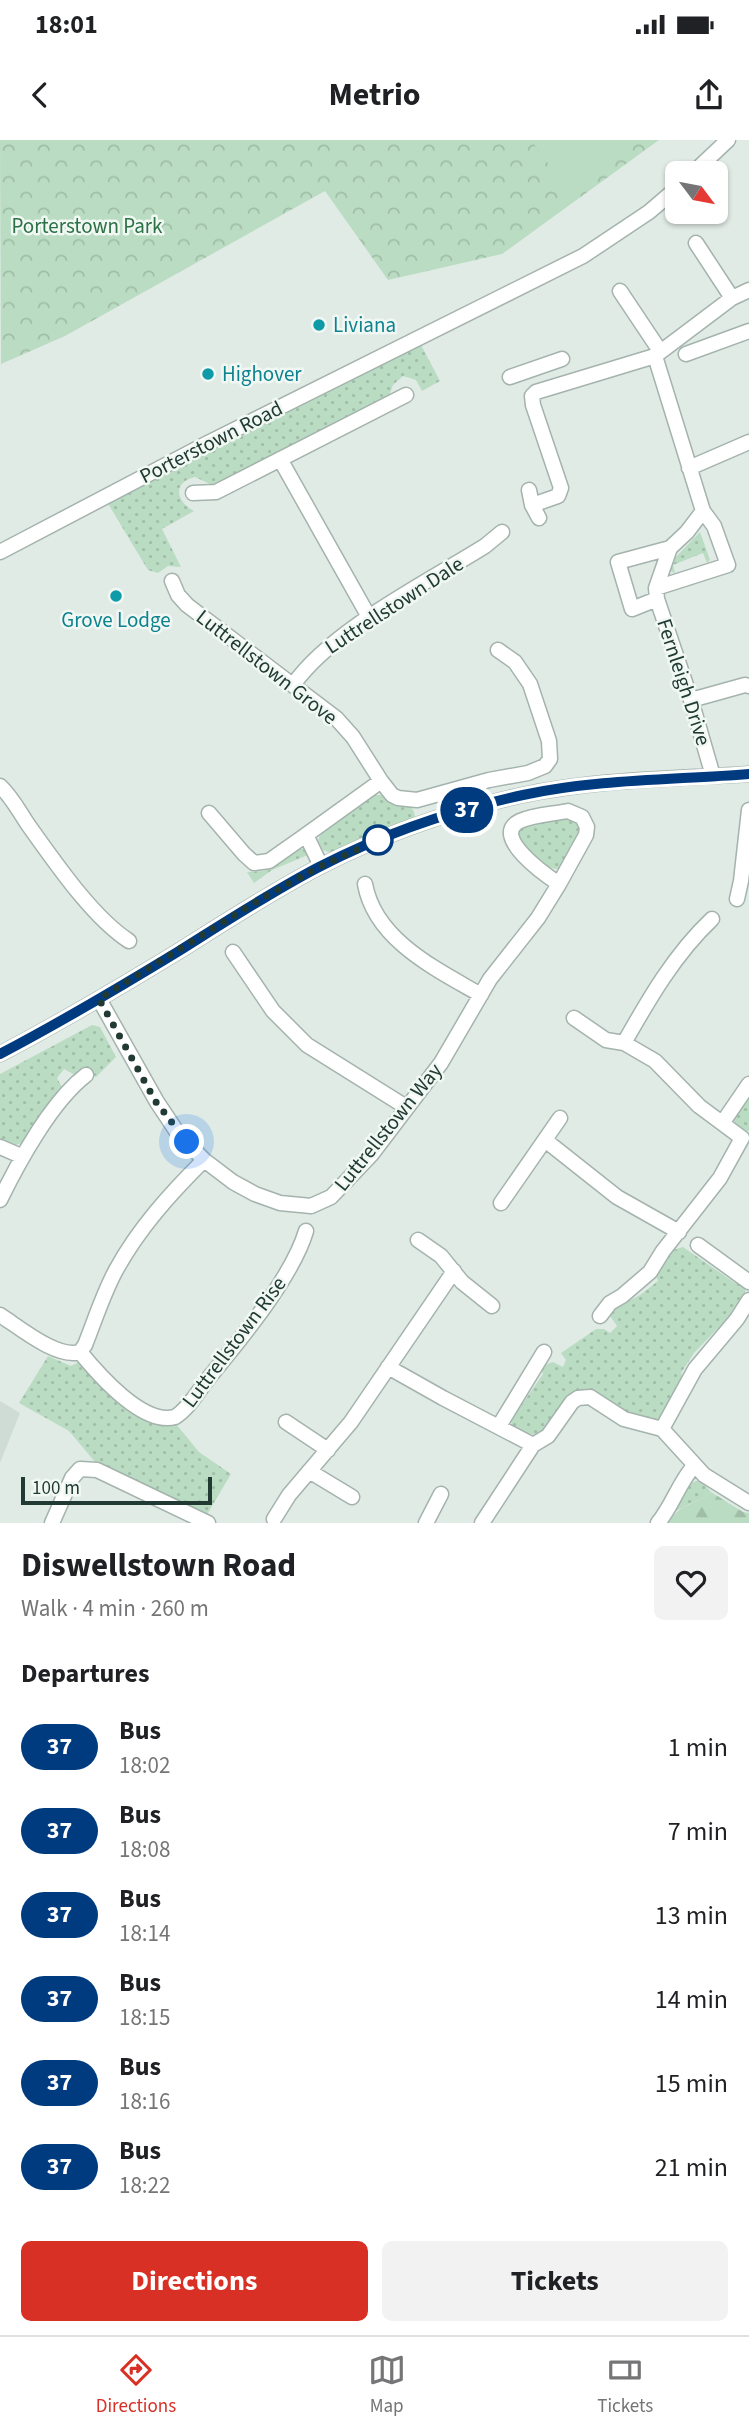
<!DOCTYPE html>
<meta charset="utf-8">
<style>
body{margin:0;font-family:"Source Sans 3",sans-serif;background:#f2f2f2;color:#202124;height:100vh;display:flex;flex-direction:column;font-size:26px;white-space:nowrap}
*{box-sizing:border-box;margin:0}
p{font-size:23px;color:#757577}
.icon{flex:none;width:38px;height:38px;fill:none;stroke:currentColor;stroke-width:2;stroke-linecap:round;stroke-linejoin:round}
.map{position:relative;height:1383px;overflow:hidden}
.side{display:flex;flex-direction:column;background:#fff;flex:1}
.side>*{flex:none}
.badge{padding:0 14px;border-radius:23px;font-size:24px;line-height:46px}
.needle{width:46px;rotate:122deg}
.buttons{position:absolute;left:665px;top:21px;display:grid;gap:14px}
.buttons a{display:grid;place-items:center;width:63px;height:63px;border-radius:10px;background:#fff;box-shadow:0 2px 5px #0004;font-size:35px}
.scale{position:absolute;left:21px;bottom:18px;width:191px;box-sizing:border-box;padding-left:7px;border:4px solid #213b34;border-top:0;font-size:19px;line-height:24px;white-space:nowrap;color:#213b34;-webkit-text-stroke:5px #f1f8f4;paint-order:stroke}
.you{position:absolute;width:35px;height:35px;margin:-18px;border:5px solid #fff;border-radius:50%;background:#1a73e8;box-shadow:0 0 0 10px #1a73e833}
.map>.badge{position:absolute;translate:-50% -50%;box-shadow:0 0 0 4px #fff}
h2{padding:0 21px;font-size:26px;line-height:63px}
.round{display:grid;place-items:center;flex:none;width:74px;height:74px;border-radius:10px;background:#f2f2f2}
.head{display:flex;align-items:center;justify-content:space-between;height:119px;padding:0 21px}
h1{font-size:33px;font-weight:700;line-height:52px}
.cta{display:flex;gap:14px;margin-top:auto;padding:14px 21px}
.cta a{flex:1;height:80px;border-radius:10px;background:#d93025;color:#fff;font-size:28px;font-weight:700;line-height:80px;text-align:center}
.cta a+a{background:#f2f2f2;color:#202124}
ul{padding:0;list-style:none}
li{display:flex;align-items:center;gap:21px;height:84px;padding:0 21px}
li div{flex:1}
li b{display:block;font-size:26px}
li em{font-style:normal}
li .badge{min-width:77px;font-weight:700;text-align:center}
.status{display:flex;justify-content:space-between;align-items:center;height:49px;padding:0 35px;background:#fff;direction:ltr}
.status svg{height:19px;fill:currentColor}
header{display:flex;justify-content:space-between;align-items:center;height:91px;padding:0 21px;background:#fff;font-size:32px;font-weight:700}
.dock{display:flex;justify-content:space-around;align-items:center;height:98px;border-top:2px solid #e0e0e0;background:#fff;font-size:19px;color:#757577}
.dock a{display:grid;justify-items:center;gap:4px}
.dock .active{color:#d93025}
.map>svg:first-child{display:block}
</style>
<div class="status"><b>18:01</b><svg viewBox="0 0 49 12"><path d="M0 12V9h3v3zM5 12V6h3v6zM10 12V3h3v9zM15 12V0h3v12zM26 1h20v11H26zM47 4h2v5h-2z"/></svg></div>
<header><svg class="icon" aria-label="back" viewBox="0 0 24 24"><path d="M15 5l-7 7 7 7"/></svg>Metrio<svg class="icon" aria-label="share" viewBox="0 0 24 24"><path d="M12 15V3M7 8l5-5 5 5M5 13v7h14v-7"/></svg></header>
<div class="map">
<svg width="749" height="1383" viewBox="0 0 749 1383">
<defs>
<pattern id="grass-dots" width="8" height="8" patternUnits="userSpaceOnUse" patternTransform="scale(1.75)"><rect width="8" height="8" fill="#badcc2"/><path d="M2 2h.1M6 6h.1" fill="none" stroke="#a0bea7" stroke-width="1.8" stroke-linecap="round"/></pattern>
<pattern id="forest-firs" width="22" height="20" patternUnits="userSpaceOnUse" patternTransform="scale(1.75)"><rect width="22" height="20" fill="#badcc2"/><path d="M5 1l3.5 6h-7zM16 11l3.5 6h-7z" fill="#a0bea7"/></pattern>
<pattern id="park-crowns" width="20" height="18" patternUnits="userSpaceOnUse" patternTransform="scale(1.75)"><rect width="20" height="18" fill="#badcc2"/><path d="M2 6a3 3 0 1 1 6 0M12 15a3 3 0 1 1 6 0" fill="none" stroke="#a0bea7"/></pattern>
</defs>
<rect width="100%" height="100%" fill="#e1ebe6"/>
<path fill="#cfdbd5" d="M 0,1261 L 20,1273 L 0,1323 Z"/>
<path fill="url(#grass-dots)" d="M 421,205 L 440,241 L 422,251 L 416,240 L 403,236 L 393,245 L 389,256 L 217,344 L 210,344 L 195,337 C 171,343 177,362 194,371 L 162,389 L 181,427 L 168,426 L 158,433 L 148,430 L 107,362 Z
M 700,392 L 710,420 L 707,423 L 703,413 L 673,425 L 675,433 L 670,431 L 672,421 Z
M 375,655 C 391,654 415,659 415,678 L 331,713 L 323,710 L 318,700 L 322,693 Z
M 571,678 L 575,679 L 583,689 L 559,729 C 544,730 519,708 518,692 L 526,685 Z
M 297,708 L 304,709 L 310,714 L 272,730 L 254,743 L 247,732 L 264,731 Z
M 92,885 L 100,887 L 116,917 L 96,937 L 85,929 L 75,935 L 64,929 L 57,938 L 63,949 L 24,1002 L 13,1006 L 0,1001 L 0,934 Z
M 749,957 L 749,991 L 747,991 L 733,981 L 734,976 Z
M 683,1107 L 735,1143 L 739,1142 L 745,1148 L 744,1158 L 721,1189 L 717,1189 L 694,1213 L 681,1233 L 683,1237 L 661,1279 C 631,1285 614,1258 589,1251 L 543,1293 C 532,1297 521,1292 512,1285 L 510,1277 L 513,1271 L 518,1270 L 543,1234 L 541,1230 L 544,1225 L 553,1222 L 563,1227 L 566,1220 L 561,1213 L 596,1189 L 604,1189 L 610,1193 L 617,1186 L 610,1176 L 611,1170 L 640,1155 L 658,1141 L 656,1135 L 670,1111 Z
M 48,1216 L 71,1226 L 79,1222 C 98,1244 145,1296 176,1284 L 199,1312 L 231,1334 L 205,1378 L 96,1323 L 69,1291 L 19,1263 Z
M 701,1341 L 711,1352 C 700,1362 687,1363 675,1372 L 677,1363 L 691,1342 Z"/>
<path fill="url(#forest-firs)" d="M 711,1352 L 743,1372 L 749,1373 L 749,1383 L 668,1383 C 682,1361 693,1367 711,1352 Z"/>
<path fill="url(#park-crowns)" d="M 0,0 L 659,0 L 502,114 L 388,140 L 325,51 L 65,196 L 1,224 Z"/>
<path fill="#badcc2" d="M 531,0 L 638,0 L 569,52 Z"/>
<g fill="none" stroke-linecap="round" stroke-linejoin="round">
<g stroke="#a4b3ad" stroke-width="17">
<path id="minor" d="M 693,33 L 728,0
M 696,103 L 732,158
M 620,151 L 660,211
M 686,214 L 749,191
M 655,216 L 703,371 L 687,392 L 670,408 L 656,448 L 657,459 L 691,560 L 713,636
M 510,237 L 562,219
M 280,319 L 369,477
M 689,328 L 749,302
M 529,350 L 532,365 L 539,378
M 193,353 L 216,352 L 406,255
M 532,365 L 558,356 L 561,348 L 533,265 L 532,256 L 536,252 L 655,216 L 732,158 L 749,150
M 0,412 L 206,304 L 583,116 L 649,72 L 677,48
M 172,441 L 178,455 L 187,465 L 336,578 L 353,597 L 381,641 L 306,695
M 656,448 L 728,425 L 714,386 L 703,371
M 657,459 L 632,469 L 618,422 L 670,408
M 293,545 C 333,489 426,443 485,406 L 502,392
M 691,560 L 745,545 L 749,546
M 381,641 L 392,655 L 398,658 L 417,660 L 489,640 L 528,633 L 545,626 L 550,619 L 549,601 L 530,544 L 515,522 L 498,510
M 0,646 C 12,657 20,673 29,686 C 55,722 92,777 129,801
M 568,671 L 582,677 L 587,687 L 586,695 L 559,744 C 547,736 489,696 520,681 C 533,675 553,674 568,671 Z
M 209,673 L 244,714 L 254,723 L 269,721 L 306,695 L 321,726
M 365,744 C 375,800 436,829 481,855
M 737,759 L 741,741 L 749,670
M 233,812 L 273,871 L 307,905 L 406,967
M 99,859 L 157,962 L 177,992 L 204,1020 L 233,1042 L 255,1054 L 280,1063 L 311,1066 L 331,1057 L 371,1015 L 441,923 L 490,839 L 538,778 L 559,744
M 574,878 L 606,900 L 624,903 L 655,921 L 699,966 L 742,998
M 624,903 C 649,859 674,815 712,779
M 0,914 C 61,882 120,847 179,811 C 225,782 271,752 319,727 C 383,694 453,670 523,655 C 598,639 673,639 749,634
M 723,982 L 749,944
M 545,1000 L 617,1057 L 679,1092
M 0,1007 L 21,1016
M 0,1060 C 19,1021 52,961 86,935
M 501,1063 L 560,978
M 418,1100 L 441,1116 L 462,1142 L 492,1166
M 698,1105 L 749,1142
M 0,1175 C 19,1187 57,1219 80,1212 L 85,1205 C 95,1180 103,1154 116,1130 C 139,1088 170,1054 204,1020
M 600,1176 L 610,1163 L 622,1156 L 650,1132 L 663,1111 L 720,1038 L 742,998
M 80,1212 C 98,1234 143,1286 175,1277 C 188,1269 198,1252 207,1240 C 239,1201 292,1138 306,1091
M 388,1227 L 443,1258 L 533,1305
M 286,1282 L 328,1310
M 499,1286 L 544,1212
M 662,1289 L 695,1229 L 737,1179 L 749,1160
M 533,1305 L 548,1296 L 572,1262 L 578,1258 L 590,1257 L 624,1279 L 662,1289 L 704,1335 L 749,1363
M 309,1331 L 352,1357
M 274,1379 L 289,1355 L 351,1282 L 454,1131
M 52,1383 L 72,1338 L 80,1329 L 97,1330 L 208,1383
M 426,1383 L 441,1354
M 482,1383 L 533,1305
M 658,1383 C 673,1365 679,1342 694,1326"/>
</g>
<use href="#minor" stroke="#fff" stroke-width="14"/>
</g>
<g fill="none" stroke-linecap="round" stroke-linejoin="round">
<g stroke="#fff" stroke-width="16">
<path id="line" d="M 0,914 C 61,882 120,847 179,811 C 225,782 271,752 319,727 C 383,694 453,670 523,655 C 598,639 673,640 749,634"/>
</g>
<use href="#line" stroke="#003b80" stroke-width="10"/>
<path stroke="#213b34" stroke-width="7" stroke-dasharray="0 12.6" d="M 187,1002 L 156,962 L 99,859 L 259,760 L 321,726 L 383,698 L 378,700"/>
</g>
<g fill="#0f9aa8" stroke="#f1f8f4" stroke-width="2.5">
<circle cx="319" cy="185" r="7"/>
<circle cx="208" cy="234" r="7"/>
<circle cx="116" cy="456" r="7"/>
</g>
<circle fill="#fff" stroke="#003b80" stroke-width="3.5" cx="378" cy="700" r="14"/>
<g text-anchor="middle" stroke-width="5" stroke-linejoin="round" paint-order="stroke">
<g font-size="21" fill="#2c7146" stroke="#f1f8f4">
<text x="87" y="93">Porterstown Park</text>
</g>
<g font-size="21" fill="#0d838f" stroke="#f1f8f4" text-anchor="start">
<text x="333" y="192">Liviana</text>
<text x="222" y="241">Highover</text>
<text x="116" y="487" text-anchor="middle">Grove Lodge</text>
</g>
<g font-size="21" fill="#213b34" stroke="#f1f8f4">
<text transform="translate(211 302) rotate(-27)" y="7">Porterstown Road</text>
<text transform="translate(394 465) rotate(-33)" y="7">Luttrellstown Dale</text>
<text transform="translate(267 527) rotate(38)" y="7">Luttrellstown Grove</text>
<text transform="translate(684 542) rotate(72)" y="7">Fernleigh Drive</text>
<text transform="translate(388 987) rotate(-51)" y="7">Luttrellstown Way</text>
<text transform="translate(234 1202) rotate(-53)" y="7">Luttrellstown Rise</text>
</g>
</g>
</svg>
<div class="buttons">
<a><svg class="needle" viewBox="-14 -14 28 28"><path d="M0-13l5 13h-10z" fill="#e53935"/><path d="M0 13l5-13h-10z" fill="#757577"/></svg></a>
</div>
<div class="scale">100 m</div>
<div class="you" style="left:187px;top:1002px"></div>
<b class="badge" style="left:467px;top:670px;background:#003b80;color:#fff">37</b>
</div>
<section class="side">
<div class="head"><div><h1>Diswellstown Road</h1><p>Walk · 4 min · 260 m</p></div><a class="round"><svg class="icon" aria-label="heart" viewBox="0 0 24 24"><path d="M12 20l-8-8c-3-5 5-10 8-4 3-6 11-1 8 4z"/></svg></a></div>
<h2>Departures</h2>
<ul>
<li><span class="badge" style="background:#003b80;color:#fff">37</span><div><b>Bus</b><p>18:02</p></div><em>1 min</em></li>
<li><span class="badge" style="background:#003b80;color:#fff">37</span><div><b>Bus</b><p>18:08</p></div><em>7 min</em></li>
<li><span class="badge" style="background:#003b80;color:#fff">37</span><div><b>Bus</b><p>18:14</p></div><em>13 min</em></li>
<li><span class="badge" style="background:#003b80;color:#fff">37</span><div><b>Bus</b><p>18:15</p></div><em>14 min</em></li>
<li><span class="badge" style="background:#003b80;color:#fff">37</span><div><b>Bus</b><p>18:16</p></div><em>15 min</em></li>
<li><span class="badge" style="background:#003b80;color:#fff">37</span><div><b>Bus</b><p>18:22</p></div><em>21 min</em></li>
</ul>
<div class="cta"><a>Directions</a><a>Tickets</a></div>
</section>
<nav class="dock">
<a class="active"><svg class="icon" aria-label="directions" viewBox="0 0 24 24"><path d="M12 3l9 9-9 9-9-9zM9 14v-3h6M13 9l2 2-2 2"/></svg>Directions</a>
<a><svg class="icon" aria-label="map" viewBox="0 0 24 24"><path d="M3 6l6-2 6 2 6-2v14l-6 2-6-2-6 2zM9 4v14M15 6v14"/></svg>Map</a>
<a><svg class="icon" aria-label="tickets" viewBox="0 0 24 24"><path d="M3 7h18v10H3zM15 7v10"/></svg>Tickets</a>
</nav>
